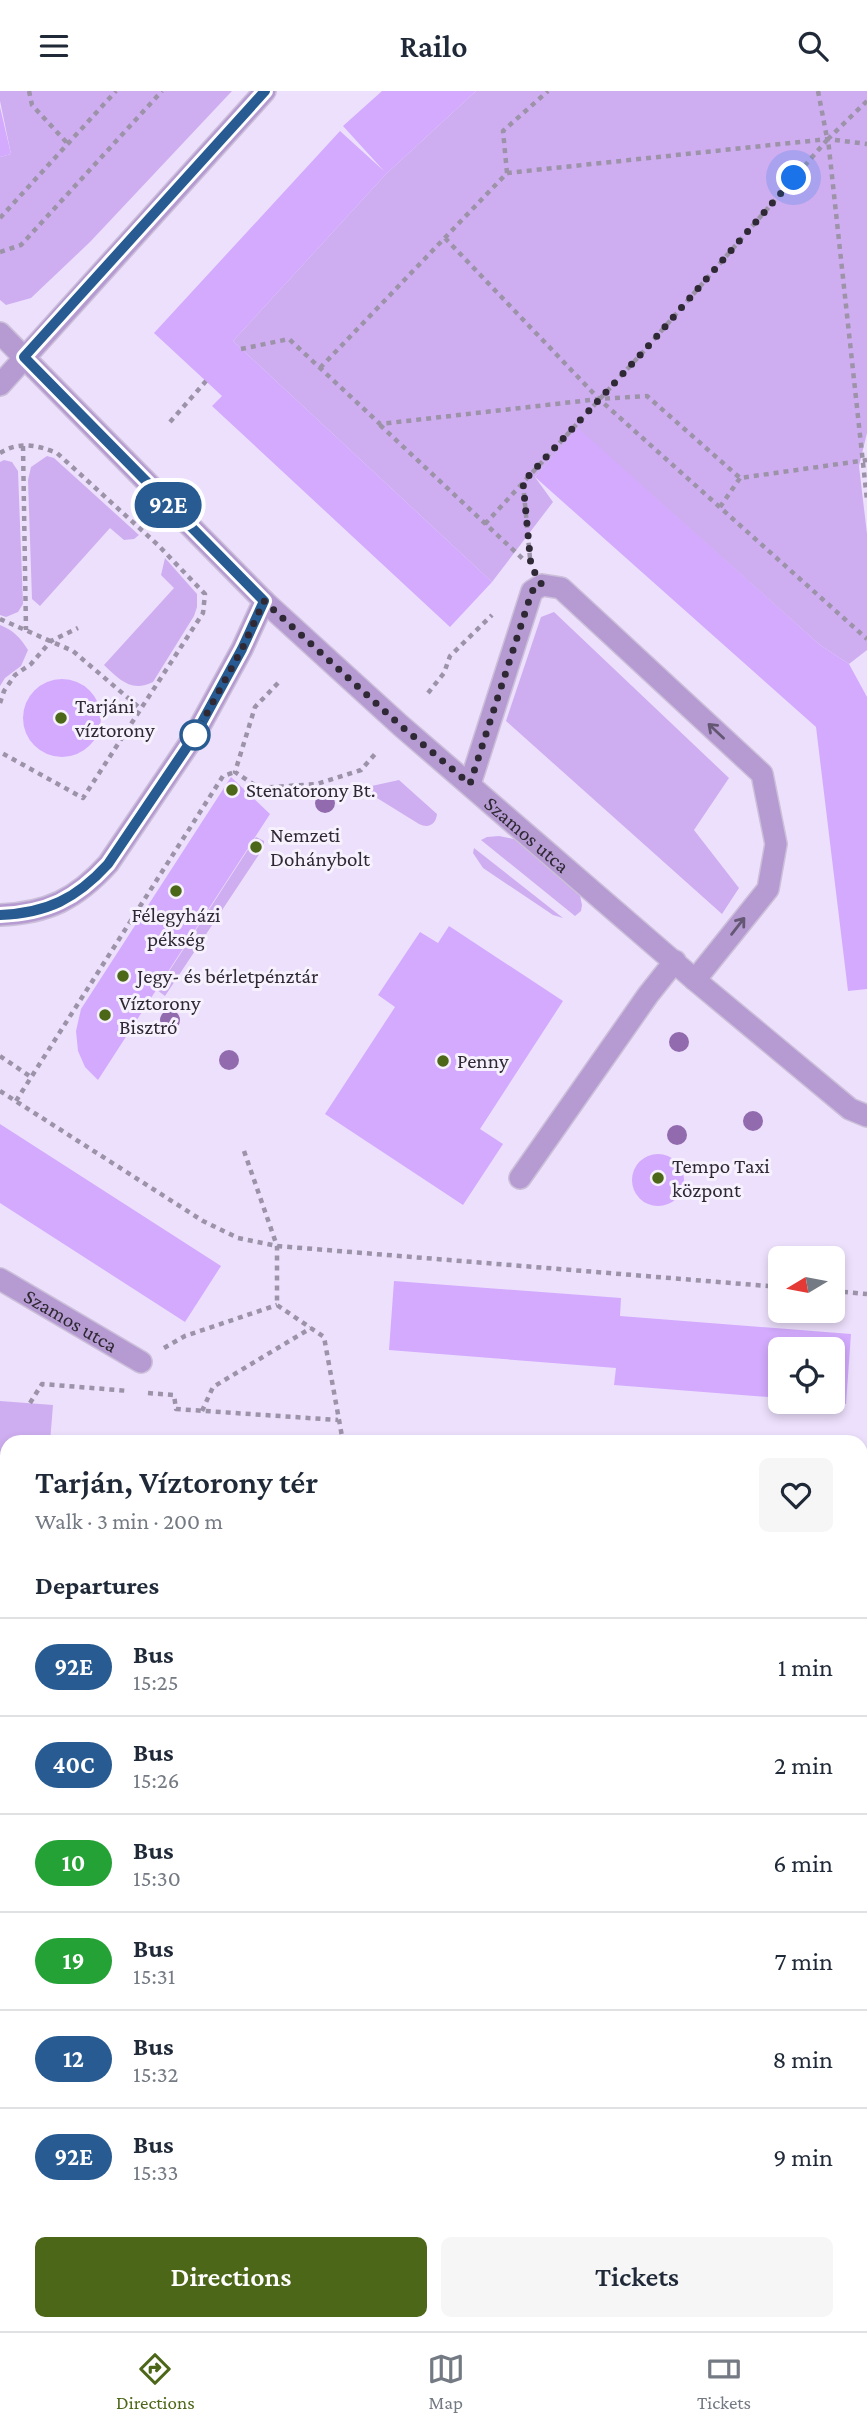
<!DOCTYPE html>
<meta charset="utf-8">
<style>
body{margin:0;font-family:"Crimson Pro",serif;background:#f6f6f7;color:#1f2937;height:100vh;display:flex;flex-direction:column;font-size:26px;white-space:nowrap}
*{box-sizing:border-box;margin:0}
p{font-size:23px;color:#747a83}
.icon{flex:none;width:38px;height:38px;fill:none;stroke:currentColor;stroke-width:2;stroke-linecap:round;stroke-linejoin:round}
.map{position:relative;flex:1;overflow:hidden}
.side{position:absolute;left:0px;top:1344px;width:868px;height:896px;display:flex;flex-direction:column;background:#fff;border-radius:21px 21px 0 0;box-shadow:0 4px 10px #0003}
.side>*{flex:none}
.badge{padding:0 14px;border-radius:23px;font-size:24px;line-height:46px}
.needle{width:46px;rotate:260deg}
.tools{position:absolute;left:768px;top:1155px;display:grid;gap:14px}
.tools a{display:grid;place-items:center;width:77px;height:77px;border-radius:10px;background:#fff;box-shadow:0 4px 10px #0003;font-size:35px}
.you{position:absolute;width:35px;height:35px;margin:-18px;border:5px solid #fff;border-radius:50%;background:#1a73e8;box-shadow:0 0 0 10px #1a73e833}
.map>.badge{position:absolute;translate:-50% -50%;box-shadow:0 0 0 4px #fff}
h2{padding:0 35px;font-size:26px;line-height:63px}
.round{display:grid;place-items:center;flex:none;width:74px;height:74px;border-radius:10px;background:#f6f6f7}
.headline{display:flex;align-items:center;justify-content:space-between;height:119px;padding:0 35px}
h1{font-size:33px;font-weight:600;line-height:52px}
.button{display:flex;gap:14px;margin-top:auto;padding:14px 35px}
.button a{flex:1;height:80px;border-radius:10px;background:#4d6719;color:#fff;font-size:28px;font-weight:600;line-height:80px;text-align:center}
.button a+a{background:#f6f6f7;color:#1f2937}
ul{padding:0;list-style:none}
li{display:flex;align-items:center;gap:21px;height:98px;padding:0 35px;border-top:2px solid #e0e1e3}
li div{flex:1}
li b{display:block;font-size:26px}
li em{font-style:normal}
li .badge{min-width:77px;font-weight:700;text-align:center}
header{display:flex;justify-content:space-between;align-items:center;height:91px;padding:0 35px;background:#fff;font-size:32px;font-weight:600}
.dock{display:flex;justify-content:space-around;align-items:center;height:98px;border-top:2px solid #e0e1e3;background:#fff;font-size:19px;color:#747a83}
.dock a{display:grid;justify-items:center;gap:4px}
.dock .active{color:#4d6719}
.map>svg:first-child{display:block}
</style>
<header><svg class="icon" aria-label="menu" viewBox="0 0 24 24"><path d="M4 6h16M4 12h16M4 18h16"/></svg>Railo<svg class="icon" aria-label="search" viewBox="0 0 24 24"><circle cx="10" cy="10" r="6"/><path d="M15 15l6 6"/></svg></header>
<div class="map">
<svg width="867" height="2240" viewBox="0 0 867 2240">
<rect width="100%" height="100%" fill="#ede0fd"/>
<path fill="#e7d6fa" d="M 333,2233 L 814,2233 L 813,2240 L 332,2240 Z"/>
<path fill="#ceaef0" d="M 0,0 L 232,0 L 90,151 L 31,207 L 6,214 L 0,209 L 0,66 L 11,63 L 0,10 Z
M 476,0 L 867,0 L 867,342 L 859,375 L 867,443 L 867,559 L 849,573 L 820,554 L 578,338 L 535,386 L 553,411 L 492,491 L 233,250 L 386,83 Z
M 47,365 L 54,367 L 139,444 L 134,448 L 124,449 L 110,437 L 40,515 L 32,508 L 28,389 L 31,376 Z
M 4,369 L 12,371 L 18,380 L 23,513 L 18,521 L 6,526 L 0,524 L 0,371 Z
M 165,467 L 197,503 L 197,516 L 194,525 L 153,591 C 131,602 119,588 104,574 L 174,497 L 161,484 Z
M 554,521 L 729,687 L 694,739 L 739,797 L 722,823 L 506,630 L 541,526 Z
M 0,534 C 14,540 20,546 28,559 L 21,575 L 5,587 L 0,595 Z
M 399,689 L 437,723 C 436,733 429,738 419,733 L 377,707 L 367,696 Z
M 499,745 L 528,751 L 579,800 L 582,814 L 581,820 L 575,825 L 481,749 L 487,746 Z
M 256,746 L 264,750 L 264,756 L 165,905 L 157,899 Z
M 474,757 L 563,827 L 553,824 L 483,777 L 473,762 Z
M 0,1310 L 53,1314 L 50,1351 L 7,1351 L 7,1411 L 0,1410 Z"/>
<path fill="#d3aafd" d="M 382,0 L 476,0 L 386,83 L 233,250 L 492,491 L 450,536 L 212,315 L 222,305 L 154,242 L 340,40 L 384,80 L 343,35 Z
M 0,16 L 11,63 L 0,66 Z
M 578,337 L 820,554 L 849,573 L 867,606 L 867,898 L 848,900 L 816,636 L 535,386 Z
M23 627a39 39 0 1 1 78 0a39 39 0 1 1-78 0Z
M 231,686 L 270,723 L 98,989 L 85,976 L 78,960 L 76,940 L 81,918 Z
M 449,835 L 563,910 L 480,1038 L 503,1053 L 463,1114 L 325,1023 L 395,916 L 378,904 L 420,841 L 438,852 Z
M 0,1033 L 221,1175 L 185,1231 L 0,1112 Z
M632 1089a26 26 0 1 1 52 0a26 26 0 1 1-52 0Z
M 394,1190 L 621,1207 L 620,1225 L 851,1243 L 846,1313 L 833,1312 L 833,1258 L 780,1258 L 780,1307 L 614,1294 L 616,1277 L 389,1259 Z
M 0,1559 L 7,1560 L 7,1626 L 0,1626 Z
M 861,1589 L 867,1590 L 864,1656 L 861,1656 Z
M 0,2220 L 7,2220 L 7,2233 L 145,2233 L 145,2240 L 0,2240 Z
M 333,2233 L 490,2233 L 490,2240 L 332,2240 Z
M 528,2233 L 630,2233 L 629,2240 L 527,2240 Z"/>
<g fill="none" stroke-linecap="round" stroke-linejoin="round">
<g stroke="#cbbfd9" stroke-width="24">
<g id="minor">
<path id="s1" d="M 0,242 L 264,510 L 400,634 L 695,889 L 850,1018 L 867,1025"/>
<path d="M 0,294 L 265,0"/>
<path d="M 470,693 L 532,500 L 542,494 L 561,497 L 762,683 L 776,753 L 768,798 L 695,889"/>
<path d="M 0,824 C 48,822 76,808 108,773 L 195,644 L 242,558 L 264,510"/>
<path d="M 520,1087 L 648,904 L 675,870"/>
<path id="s2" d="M 0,1188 L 141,1271"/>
<path d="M 0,1460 L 7,1461"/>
<path d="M 861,1477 L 867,1477"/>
<path d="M 219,2240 L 219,2233"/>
</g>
</g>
<path stroke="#9c93a8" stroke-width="4.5" stroke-dasharray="5 5" stroke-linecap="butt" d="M 29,0 L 32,14 L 68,53
M 818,0 L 827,47
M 867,10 L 828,48 L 867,409
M 507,82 L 503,40 L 548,0
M 0,127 L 116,0
M 445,147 L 599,308 L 867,548
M 0,161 L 21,154 L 162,0
M 241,258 L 289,248 L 380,333 L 599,308 L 647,305 L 740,387 L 867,369
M 320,277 L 507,82 L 828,48 L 867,53
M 170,331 L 206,290
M 380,334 L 524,469
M 23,355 L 26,539
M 0,362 C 19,350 37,354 57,362 L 158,454 L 205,503 L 203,522 L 83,707 L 0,661
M 523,392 L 530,467
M 720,416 L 740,387
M 485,433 L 643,261 L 827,49
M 0,528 L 73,560 L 141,618
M 278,592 L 255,616 L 235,681 L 259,697 L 317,693 L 361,679 L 376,662
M 428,602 L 444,582 L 450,565 L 492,524
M 0,612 L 4,600 L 15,584 L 31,573 L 51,550 L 78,537
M 0,965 L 31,986
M 0,1000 L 203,1130 L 238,1147 L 277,1155 L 780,1196
M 16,1010 L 223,685 L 235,681
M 244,1060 L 277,1155 L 277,1214 L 324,1246 L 343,1351
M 833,1200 L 867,1203
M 164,1257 L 185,1245 L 277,1214
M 148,1302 L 174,1304 L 176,1318 L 338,1329
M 30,1312 L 42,1293 L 129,1300
M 202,1320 L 213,1296 L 311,1237
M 0,2177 L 7,2177"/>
<use href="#minor" stroke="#b69bd2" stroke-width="21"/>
</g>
<g fill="#926bae">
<circle cx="325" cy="712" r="10"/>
<circle cx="170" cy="929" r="10"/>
<circle cx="679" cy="951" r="10"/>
<circle cx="229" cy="969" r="10"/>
<circle cx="753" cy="1030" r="10"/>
<circle cx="677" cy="1044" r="10"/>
</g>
<defs><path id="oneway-shaft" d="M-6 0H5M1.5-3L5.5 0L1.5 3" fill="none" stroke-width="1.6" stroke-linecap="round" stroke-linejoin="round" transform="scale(1.75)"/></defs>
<g stroke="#645773">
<use href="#oneway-shaft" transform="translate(716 640) rotate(-137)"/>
<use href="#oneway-shaft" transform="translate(738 835) rotate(-52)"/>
</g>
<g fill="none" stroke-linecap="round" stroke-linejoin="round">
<g stroke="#fff" stroke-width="16">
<path id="line" d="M 0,824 C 47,822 76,808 108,773 L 195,644 L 242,558 L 264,510 L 24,266 L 265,0"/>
</g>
<use href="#line" stroke="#275b91" stroke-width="10"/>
<path stroke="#2e2934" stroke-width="7" stroke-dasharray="0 12.6" d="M 195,644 L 242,558 L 264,510 L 400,634 L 470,693 L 532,500 L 542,494 L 531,475 L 523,391 L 643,261 L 794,87"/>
</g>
<g fill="#4d6719" stroke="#f6f1fd" stroke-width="2.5">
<circle cx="61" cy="627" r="7"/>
<circle cx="232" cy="699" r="7"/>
<circle cx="256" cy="756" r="7"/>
<circle cx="176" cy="800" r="7"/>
<circle cx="123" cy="885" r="7"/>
<circle cx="105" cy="924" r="7"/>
<circle cx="443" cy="970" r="7"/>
<circle cx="658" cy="1087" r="7"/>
</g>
<circle fill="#fff" stroke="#275b91" stroke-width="3.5" cx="195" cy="644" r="14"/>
<g text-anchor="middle" stroke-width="6" stroke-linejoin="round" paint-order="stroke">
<g font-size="21" fill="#2e2934" stroke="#f6f1fd" text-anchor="start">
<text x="75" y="622">Tarjáni<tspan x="75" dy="24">víztorony</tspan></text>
<text x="246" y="706">Stenatorony Bt.</text>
<text x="270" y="751">Nemzeti<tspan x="270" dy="24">Dohánybolt</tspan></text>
<text x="176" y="831" text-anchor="middle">Félegyházi<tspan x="176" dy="24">pékség</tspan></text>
<text x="137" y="892">Jegy- és bérletpénztár</text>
<text x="119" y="919">Víztorony<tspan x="119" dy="24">Bisztró</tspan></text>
<text x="457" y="977">Penny</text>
<text x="672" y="1082">Tempo Taxi<tspan x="672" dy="24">központ</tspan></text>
</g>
<g font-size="21" fill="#2e2934" stroke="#f6f1fd">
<text dy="7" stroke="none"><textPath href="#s1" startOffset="728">Szamos utca</textPath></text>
<text dy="7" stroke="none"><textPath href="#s2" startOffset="82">Szamos utca</textPath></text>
</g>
</g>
</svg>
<div class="tools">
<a><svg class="needle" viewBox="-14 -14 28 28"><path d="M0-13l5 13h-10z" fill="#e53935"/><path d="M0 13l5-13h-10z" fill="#747a83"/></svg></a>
<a><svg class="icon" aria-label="locate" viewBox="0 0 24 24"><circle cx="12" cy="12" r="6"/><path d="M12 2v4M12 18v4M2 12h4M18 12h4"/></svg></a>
</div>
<div class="you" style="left:794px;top:87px"></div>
<b class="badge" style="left:168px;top:414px;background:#275b91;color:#fff">92E</b>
<section class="side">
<div class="headline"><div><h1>Tarján, Víztorony tér</h1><p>Walk · 3 min · 200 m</p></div><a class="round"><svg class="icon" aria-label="heart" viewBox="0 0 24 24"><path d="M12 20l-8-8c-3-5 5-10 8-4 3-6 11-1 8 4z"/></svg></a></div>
<h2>Departures</h2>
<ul>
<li><span class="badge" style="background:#275b91;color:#fff">92E</span><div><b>Bus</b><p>15:25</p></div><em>1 min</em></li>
<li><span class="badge" style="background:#275b91;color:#fff">40C</span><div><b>Bus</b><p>15:26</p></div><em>2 min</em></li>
<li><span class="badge" style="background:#25a235;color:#fff">10</span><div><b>Bus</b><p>15:30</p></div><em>6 min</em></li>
<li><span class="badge" style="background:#25a235;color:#fff">19</span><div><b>Bus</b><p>15:31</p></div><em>7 min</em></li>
<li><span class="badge" style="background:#275b91;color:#fff">12</span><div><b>Bus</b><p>15:32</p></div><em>8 min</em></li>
<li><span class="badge" style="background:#275b91;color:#fff">92E</span><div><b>Bus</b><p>15:33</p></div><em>9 min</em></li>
</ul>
<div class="button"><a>Directions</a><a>Tickets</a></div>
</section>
</div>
<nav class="dock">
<a class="active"><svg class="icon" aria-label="directions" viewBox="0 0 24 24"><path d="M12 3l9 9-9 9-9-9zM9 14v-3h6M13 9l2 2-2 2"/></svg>Directions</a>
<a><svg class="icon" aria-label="map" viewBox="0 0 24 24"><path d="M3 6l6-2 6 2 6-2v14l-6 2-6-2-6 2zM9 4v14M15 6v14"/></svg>Map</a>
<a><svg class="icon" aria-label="tickets" viewBox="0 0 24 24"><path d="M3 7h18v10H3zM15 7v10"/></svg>Tickets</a>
</nav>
